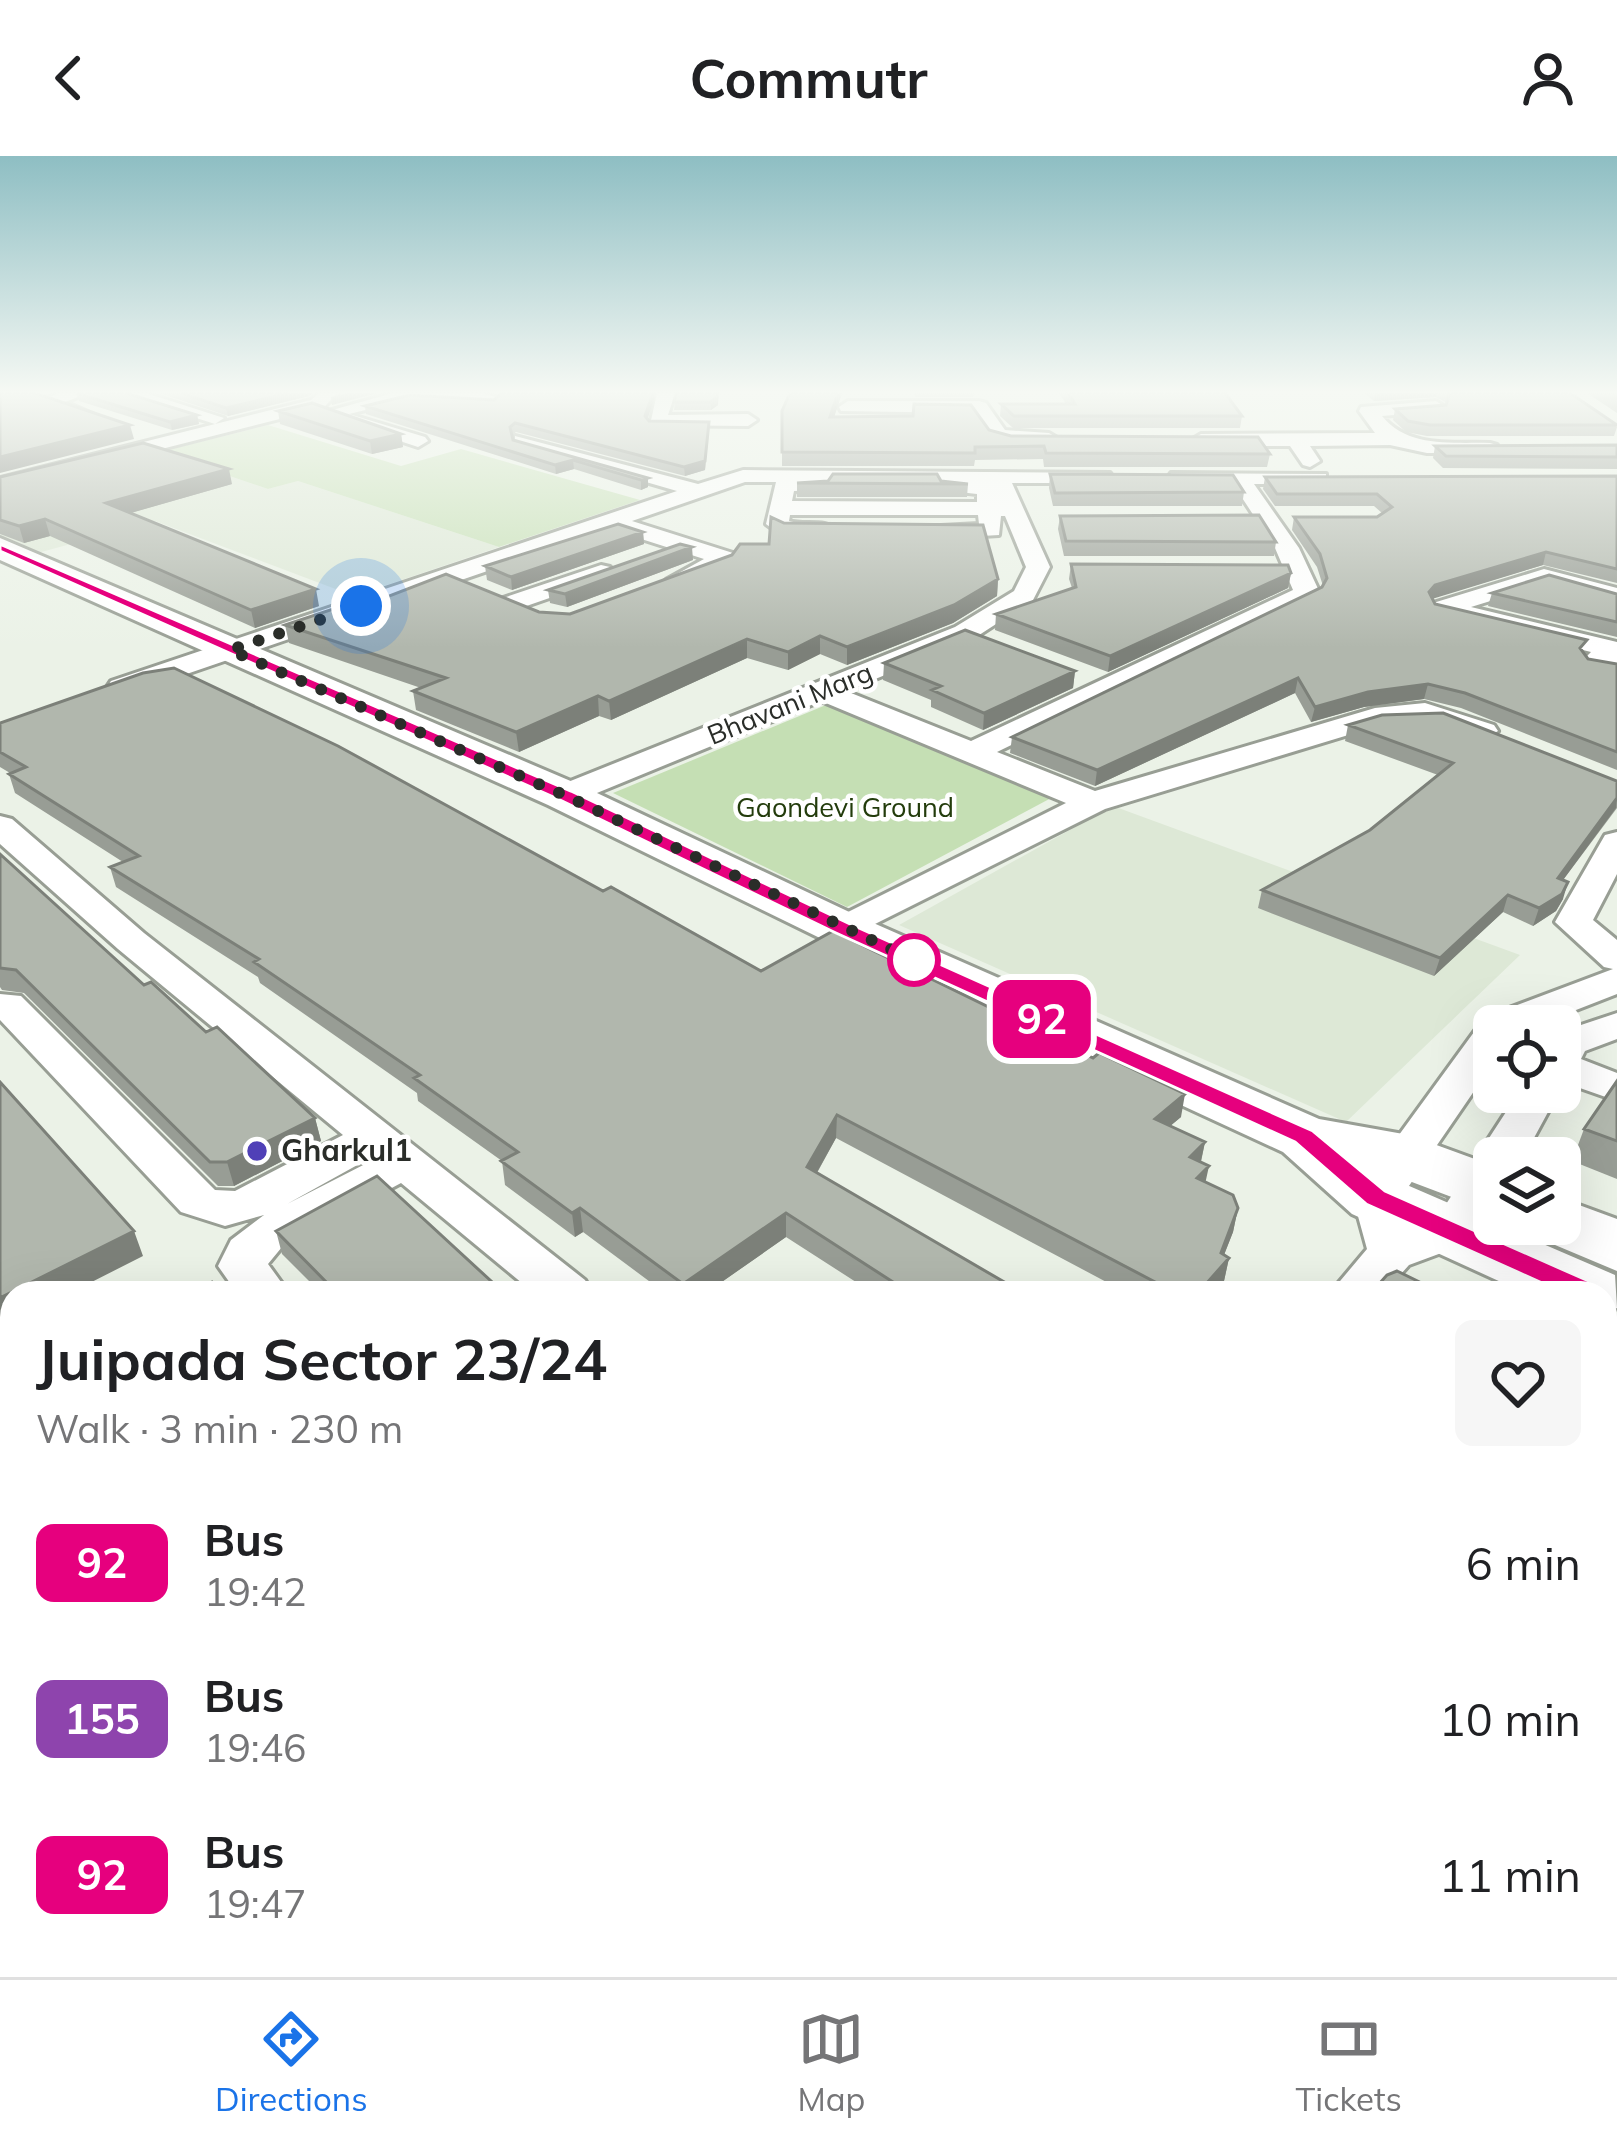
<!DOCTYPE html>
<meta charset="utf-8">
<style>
body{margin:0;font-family:Mulish,sans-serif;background:#f6f6f6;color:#202124;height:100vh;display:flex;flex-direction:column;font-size:45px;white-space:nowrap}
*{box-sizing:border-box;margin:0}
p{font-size:39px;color:#757577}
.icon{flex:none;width:66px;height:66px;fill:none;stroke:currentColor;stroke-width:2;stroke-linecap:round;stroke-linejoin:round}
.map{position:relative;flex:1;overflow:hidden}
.side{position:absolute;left:0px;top:1125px;width:1617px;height:696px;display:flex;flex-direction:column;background:#fff;border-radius:36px 36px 0 0;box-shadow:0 12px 48px #0002}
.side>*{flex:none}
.badge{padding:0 24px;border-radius:18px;font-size:42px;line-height:78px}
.buttons{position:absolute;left:1473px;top:849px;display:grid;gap:24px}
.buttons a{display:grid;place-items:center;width:108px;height:108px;border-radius:18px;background:#fff;box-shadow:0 12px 48px #0002;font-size:60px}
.you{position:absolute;width:60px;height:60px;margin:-30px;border:9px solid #fff;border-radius:50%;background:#1a73e8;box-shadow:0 0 0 18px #1a73e833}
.map>.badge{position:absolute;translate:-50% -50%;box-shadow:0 0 0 6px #fff}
.round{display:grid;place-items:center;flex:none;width:126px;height:126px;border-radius:18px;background:#f6f6f6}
.head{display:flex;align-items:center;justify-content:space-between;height:204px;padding:0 36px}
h1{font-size:57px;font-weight:700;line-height:90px}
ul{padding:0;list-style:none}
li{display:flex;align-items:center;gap:36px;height:156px;padding:0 36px}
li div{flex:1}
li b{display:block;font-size:45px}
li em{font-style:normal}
li .badge{min-width:132px;font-weight:700;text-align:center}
header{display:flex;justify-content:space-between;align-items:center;height:156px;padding:0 36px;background:#fff;font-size:54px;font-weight:700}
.tabs{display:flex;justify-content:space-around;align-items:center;height:168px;border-top:3px solid #e0e0e0;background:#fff;font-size:33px;color:#757577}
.tabs a{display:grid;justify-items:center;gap:6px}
.tabs .active{color:#1a73e8}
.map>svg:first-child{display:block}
</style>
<header><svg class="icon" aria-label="back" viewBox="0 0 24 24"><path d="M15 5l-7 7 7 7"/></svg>Commutr<svg class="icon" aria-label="person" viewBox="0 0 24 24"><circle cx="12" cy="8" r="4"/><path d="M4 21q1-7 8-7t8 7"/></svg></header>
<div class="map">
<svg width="1617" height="1821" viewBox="0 0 1617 1821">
<rect width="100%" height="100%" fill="#ebf2e7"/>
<path fill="#dde8d6" d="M 159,296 L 268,333 L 298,325 L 499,391 L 354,440 L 155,365 L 34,398 L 0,383 L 0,335 Z
M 1113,650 L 1520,799 L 1346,966 L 899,769 Z"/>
<path fill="#c5dfb4" d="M 268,269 L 401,310 L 461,293 L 640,344 L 499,391 L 298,325 L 268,333 L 159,296 Z
M 826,549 L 1053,641 L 847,751 L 613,637 Z
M 788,1809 L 1284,1809 L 1298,1821 L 774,1821 Z"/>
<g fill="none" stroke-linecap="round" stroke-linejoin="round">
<g stroke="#989e94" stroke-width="6">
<path id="minor" d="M 59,237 L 88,237 L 65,246 L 97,260 L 88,266 L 36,246 Z
M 118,237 L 146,237 L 224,262 L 215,268 Z
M 319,237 L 338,237 L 323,252 L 0,334 L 0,322 L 311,244 Z
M 393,237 L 481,237 L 504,243 L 495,248 L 411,243 L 349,258 L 425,281 L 428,285 L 418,291 L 318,258 Z
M 657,237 L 675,237 L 668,259 L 748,258 L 757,264 L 748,270 L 650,269 Z
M 848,245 L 979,245 L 986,247 L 1005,274 L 1049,277 L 1059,283 L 1049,289 L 999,286 L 992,284 L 973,257 L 841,255 L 839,251 Z
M 1436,245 L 1445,251 L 1443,255 L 1382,260 C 1408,292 1450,286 1490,287 L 1497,289 L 1497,297 L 1427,297 L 1390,289 L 1310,290 L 1320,305 L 1310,311 L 1303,309 L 1290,290 L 1201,290 L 1191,284 L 1201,278 L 1375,277 L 1359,255 L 1361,251 Z
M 515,280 L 698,328 L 743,314 L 1110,317 L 1113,321 L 1103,327 L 1012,327 L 1050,411 L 1033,444 L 973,483 L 846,535 L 971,585 L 1293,434 L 1275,392 L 1233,328 L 1178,327 L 1168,321 L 1171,317 L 1326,318 L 1326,326 L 1319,328 L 1254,328 L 1299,392 L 1320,437 L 1316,442 L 997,596 L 1095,635 L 1375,552 L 1425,547 L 1494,569 L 1498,575 L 1483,584 L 1423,565 L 1378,570 L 1105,653 L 843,784 L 830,781 L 824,773 L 830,765 L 1066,647 L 821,545 L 575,646 L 553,646 L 548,639 L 553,632 L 955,471 L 1014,435 L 1026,411 L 1005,360 L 1001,360 L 999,379 L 930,383 L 919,376 L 922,371 L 979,368 L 978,359 L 790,359 L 789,365 C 805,370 826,362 837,375 C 819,389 783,383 766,368 L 776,326 L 745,326 L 632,365 L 733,397 L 737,402 L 687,429 L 669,429 L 666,424 L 704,403 L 610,373 L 131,537 L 121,540 L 107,531 L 111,525 L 677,335 L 515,288 ZM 829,327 L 940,327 L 941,334 L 977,338 L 977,346 L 792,345 L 794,335 L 828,334 Z
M 601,409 L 610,411 L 610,421 L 512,455 L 499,447 L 503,442 Z
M 1544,413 L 1617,432 L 1617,448 L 1545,428 L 1471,451 L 1617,486 L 1617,521 L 1584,513 L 1580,507 L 1591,496 L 1433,457 L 1429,452 L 1433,447 Z
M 0,660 L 12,663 L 144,777 L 585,1124 L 592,1137 L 534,1137 L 401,1027 L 282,1091 L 268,1108 L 289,1137 L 237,1137 L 218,1110 L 231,1084 L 264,1059 L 225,1070 L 181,1056 L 0,864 L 0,838 L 21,840 L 215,1034 L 235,1035 L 343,979 L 118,793 L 0,688 ZM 370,1002 L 373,1004 L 287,1048 Z
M 1617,676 L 1617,718 L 1593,764 L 1617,784 L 1617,838 L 1535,870 L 1494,870 L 1494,906 L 1400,1043 L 1409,1073 L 1437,1062 L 1519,936 L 1560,934 L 1523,1002 L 1494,1002 L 1494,1049 L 1471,1086 L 1409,1109 L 1384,1137 L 1330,1137 L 1367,1093 L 1353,1042 L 1485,861 L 1613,813 L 1604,811 L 1555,766 L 1605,679 Z
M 1617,857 L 1617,883 L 1585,895 L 1581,903 L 1617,917 L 1617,945 L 1560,925 L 1560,876 Z
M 0,1527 L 12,1531 L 12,1605 L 0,1600 Z
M 529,1809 L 642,1809 L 637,1821 L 534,1821 Z
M 1355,1809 L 1438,1809 L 1443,1821 L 1360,1821 Z"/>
</g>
<g stroke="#989e94" stroke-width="6">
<path id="secondary" d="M 0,382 L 580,629 L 862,762 L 1319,963 L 1409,979 L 1494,1010 L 1494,1057 L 1388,1017 L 1400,1026 L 1615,1119 L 1617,1152 L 1605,1158 L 1605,1137 L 1525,1137 L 1352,1058 L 1283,996 L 824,784 L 548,649 L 0,404 Z
M 1560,1042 L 1617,1063 L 1617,1115 L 1536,1081 L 1528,1068 L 1560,1068 Z"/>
</g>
<use href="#minor" fill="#fff" fill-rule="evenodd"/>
<use href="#secondary" fill="#fff" fill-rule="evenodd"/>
</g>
<path fill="#989d95" d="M 76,237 L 197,259 L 199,268 L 172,274 L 79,245 Z
M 159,237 L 313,237 L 309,240 L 228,260 Z
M 495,237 L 656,237 L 647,262 L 649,265 L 709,274 L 705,314 L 685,320 L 516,276 L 512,279 L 513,284 L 648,322 L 648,331 L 641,334 L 574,313 L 556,318 L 366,258 L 365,250 L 494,244 L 500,238 Z
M 676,237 L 719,237 L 718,249 L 711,254 L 674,254 Z
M 790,237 L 842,237 L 834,261 L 989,274 L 1011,280 L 1270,298 L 1267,311 L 1044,311 L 1043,303 L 975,304 L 974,310 L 782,310 L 782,255 Z
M 915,237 L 974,237 L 973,241 L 915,241 Z
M 1059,237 L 1225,237 L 1242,260 L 1240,272 L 1013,272 L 1000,260 L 1001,248 L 1066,248 Z
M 1364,237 L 1570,237 L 1617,271 L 1614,280 L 1427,280 L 1406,276 L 1393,264 L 1395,253 L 1446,249 L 1447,247 L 1436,241 L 1374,245 Z
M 1587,237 L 1617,237 L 1617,257 Z
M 278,255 L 401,278 L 403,291 L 372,298 L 280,268 Z
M 1617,289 L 1617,313 L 1443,312 L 1433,302 L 1435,290 Z
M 1050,318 L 1244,336 L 1242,350 L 1053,350 L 1049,332 Z
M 1617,320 L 1617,427 L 1543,409 L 1433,442 L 1435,448 L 1583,496 L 1588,503 L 1617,508 L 1617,614 L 1461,552 L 1424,543 L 1364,551 L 1311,566 L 1295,537 L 1095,630 L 1010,597 L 1012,581 L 1323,430 L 1317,411 L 1292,374 L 1294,361 L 1377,361 L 1382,357 L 1374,350 L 1275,350 L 1263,333 L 1265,321 Z
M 0,321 L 232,328 L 130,357 L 319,450 L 255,472 L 50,380 L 24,387 L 0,378 Z
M 941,325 L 968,328 L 967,341 L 797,341 L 797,327 Z
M 1060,360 L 1276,386 L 1274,400 L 1064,400 L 1058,373 Z
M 784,367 L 998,423 L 997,440 L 953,467 L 847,509 L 820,498 L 788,514 L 747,502 L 611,564 L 599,560 L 519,596 L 416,554 L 413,535 L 421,532 L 289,487 L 285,469 L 361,451 L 570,458 L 769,388 Z
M 643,376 L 644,388 L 512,434 L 487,424 L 485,410 Z
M 693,404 L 567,451 L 550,447 L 548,434 Z
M 1071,408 L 1291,417 L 1288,432 L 1108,516 L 995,474 L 996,458 L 1072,432 L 1069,423 Z
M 1492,437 L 1617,438 L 1617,481 L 1488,450 Z
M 884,507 L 1075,515 L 1073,532 L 983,574 L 931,551 L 931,544 L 883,524 Z
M 0,567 L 603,735 L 761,815 L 1181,961 L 1170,970 L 1205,986 L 1201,1006 L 1205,1026 L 1238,1052 L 1233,1076 L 1224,1099 L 1229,1102 L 1224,1125 L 1214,1137 L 1127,1137 L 836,982 L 817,1017 L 1023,1137 L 873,1137 L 786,1081 L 706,1137 L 665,1137 L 583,1076 L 575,1081 L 505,1029 L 502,1005 L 418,945 L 417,937 L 260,827 L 258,821 L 116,731 L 110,711 L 123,706 L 15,637 L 9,618 L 10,617 L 0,611 Z
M 1348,569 L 1617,625 L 1617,652 L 1563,724 L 1563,743 L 1556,755 L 1533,770 L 1503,756 L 1434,820 L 1258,752 L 1262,734 L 1370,674 L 1438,619 L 1345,585 Z
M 0,698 L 144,829 L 315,962 L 321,985 L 234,1030 L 218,1030 L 24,837 L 2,834 L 0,831 Z
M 1617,925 L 1617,1023 L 1572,1005 L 1584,973 Z
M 276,1075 L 504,1137 L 321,1137 L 282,1098 Z
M 0,1234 L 12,1251 L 12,1466 L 0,1449 Z
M 1605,1498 L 1617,1506 L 1617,1693 L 1605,1685 L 1605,1595 L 1613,1580 L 1605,1575 Z"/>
<path fill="#7c8079" d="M 288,237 L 313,237 L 309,240 L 228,260 L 226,252 Z
M 347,237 L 378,237 L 332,249 L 331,241 Z
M 653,237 L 656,237 L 646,268 L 645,260 Z
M 718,237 L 718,249 L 711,254 L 711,246 Z
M 838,237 L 842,237 L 830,273 L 830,261 Z
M 1375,237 L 1437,237 L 1436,241 L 1374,245 Z
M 197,259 L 199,268 L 172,274 L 170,266 Z
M 709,266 L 705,314 L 685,320 L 684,311 Z
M 130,269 L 134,283 L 0,317 L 0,301 Z
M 401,278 L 403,291 L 372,298 L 370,285 Z
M 573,304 L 574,313 L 556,318 L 555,309 Z
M 229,313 L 232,328 L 110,363 L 106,347 Z
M 648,322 L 648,331 L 641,334 L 641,324 Z
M 45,363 L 50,380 L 24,387 L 19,370 Z
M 643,376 L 644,388 L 512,434 L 511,421 Z
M 692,391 L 693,404 L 567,451 L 565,438 Z
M 1546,396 L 1543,409 L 1432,443 L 1429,436 L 1435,429 Z
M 1291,417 L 1288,432 L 1108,516 L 1110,500 Z
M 998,423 L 997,440 L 953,467 L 847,509 L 847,491 Z
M 316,433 L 319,450 L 255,472 L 251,454 Z
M 820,480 L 820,498 L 788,514 L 788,496 Z
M 747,483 L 747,502 L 611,564 L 609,545 Z
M 1075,515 L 1073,532 L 983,574 L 984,557 Z
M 1298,522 L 1295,537 L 1095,630 L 1097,614 Z
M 1428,528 L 1424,543 L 1364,551 L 1311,566 L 1315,551 L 1368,536 Z
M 598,540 L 599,560 L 519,596 L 516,576 Z
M 1617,642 L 1616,652 L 1552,739 L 1558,722 Z
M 1568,726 L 1563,743 L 1556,755 L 1533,770 L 1539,752 Z
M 1508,739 L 1503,756 L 1434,820 L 1440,802 Z
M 1185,938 L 1181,961 L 1151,986 L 1155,963 Z
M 837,959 L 836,982 L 807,1034 L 807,1011 Z
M 315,962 L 321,985 L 234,1030 L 227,1006 Z
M 1205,986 L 1200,1009 L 1190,1001 Z
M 1209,1010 L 1204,1033 L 1197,1022 Z
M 580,1052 L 583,1076 L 575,1081 L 572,1057 Z
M 1238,1052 L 1233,1076 L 1218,1114 L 1229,1102 L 1224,1125 L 1214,1137 L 1198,1137 L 1221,1097 Z
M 786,1057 L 786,1081 L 706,1137 L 684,1137 L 683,1128 Z
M 134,1075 L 143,1100 L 70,1137 L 12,1137 L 12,1166 L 0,1172 L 0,1142 Z"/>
<path fill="#b1b7ad" stroke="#7c8079" stroke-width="3" d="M 0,237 L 35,237 L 130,269 L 0,301 Z
M 76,237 L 126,237 L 197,259 L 170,266 Z
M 181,237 L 288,237 L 226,252 Z
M 502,237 L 653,237 L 645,260 L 649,265 L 709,266 L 705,305 L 684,311 L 515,267 L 510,271 L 513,284 L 648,322 L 641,324 L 573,304 L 555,309 L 365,250 L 410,239 L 494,244 Z
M 676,237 L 718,237 L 717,241 L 711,246 L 674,246 Z
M 790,237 L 838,237 L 830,261 L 913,260 L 914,248 L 971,249 L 989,274 L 1011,280 L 1258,281 L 1270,298 L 1046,297 L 1044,290 L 975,291 L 975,297 L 782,296 L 782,255 Z
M 1068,237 L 1225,237 L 1242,260 L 1014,260 L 1001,248 L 1075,248 Z
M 1450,237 L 1570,237 L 1617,269 L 1430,269 L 1408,265 L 1395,253 L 1446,249 Z
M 312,247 L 401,278 L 370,285 L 278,255 Z
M 143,287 L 229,313 L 106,347 L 316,433 L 251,454 L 45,363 L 19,370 L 0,364 L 0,321 Z
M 1617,289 L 1617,301 L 1446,300 L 1435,290 Z
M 833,318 L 937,318 L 941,325 L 968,328 L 797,327 L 828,325 Z
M 1050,318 L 1233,319 L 1244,336 L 1055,337 Z
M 1617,320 L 1617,413 L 1546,396 L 1435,429 L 1429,436 L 1435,448 L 1587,484 L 1580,492 L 1588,503 L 1617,508 L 1617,596 L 1465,537 L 1428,528 L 1368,536 L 1315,551 L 1298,522 L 1097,614 L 1012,581 L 1322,431 L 1327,422 L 1320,398 L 1294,361 L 1377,361 L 1392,351 L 1377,338 L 1277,338 L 1265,321 Z
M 1259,359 L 1276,386 L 1066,385 L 1060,360 Z
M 771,361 L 784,367 L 983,369 L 998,423 L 954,449 L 847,491 L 820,480 L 788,496 L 747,483 L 609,545 L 598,540 L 516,576 L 413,535 L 446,522 L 285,469 L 351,447 L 361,451 L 446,418 L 539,456 L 570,458 L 732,399 L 740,388 L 769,388 Z
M 618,368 L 643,376 L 511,421 L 485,410 Z
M 680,388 L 692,391 L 565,438 L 548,434 Z
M 1071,408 L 1288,409 L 1291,417 L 1110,500 L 996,458 L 1076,431 Z
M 1549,419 L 1617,438 L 1617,466 L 1492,437 Z
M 965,474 L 1075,515 L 984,557 L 932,534 L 941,530 L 884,507 Z
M 174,512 L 338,590 L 603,735 L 611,731 L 761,815 L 833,775 L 1093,902 L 1099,897 L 1185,938 L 1155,963 L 1205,986 L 1190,1001 L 1209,1010 L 1197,1022 L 1233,1039 L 1238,1052 L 1221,1097 L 1229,1102 L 1198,1137 L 1176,1137 L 837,959 L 807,1011 L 1023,1137 L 910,1137 L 786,1057 L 683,1128 L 580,1052 L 572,1057 L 501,1005 L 518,996 L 414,922 L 420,919 L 254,806 L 259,803 L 110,711 L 139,700 L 9,618 L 26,611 L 0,596 L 0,567 L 143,517 Z
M 1443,557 L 1617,625 L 1617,642 L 1558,722 L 1568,726 L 1562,738 L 1539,752 L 1508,739 L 1440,802 L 1262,734 L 1370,674 L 1453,607 L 1348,569 L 1382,559 Z
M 0,698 L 144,829 L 151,826 L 206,876 L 217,871 L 315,962 L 227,1006 L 210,1006 L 16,814 L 0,812 Z
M 1617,925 L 1617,985 L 1584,973 Z
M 0,926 L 134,1075 L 0,1142 Z
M 377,1020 L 504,1137 L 337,1137 L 276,1075 Z
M 1397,1115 L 1442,1137 L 1371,1137 L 1387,1119 Z
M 212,1126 L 222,1137 L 191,1137 Z
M 1605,1225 L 1617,1231 L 1617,1424 L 1605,1444 Z
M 0,1234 L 12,1251 L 12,1458 L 0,1442 Z
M 1605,1498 L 1617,1506 L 1617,1552 L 1605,1544 Z
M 1617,1574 L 1617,1662 L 1605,1654 L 1605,1597 Z"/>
<linearGradient id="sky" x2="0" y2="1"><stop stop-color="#8ebec3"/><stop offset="0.48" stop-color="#f6f9f4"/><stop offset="1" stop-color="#f6f9f4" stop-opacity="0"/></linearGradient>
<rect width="1617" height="492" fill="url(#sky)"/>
<path fill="#e6007e" stroke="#fff" stroke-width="3" d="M 0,388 L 571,635 L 850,768 L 1313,975 L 1385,1035 L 1600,1130 L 1604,1137 L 1600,1144 L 1580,1144 L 1366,1048 L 1295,986 L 836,777 L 558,643 L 0,395 Z"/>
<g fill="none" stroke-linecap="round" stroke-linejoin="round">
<path stroke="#2a2d29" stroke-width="12" stroke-dasharray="0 21.6" d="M 361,450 L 230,494 L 564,639 L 927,810 L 914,804"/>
</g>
<circle fill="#fff" stroke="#e6007e" stroke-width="6" cx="914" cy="804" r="24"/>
<circle fill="#5040b7" stroke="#fff" stroke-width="4.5" cx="257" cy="995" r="12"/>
<g text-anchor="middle" stroke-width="9" stroke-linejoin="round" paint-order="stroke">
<g font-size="27" fill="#2a2d29" stroke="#fff">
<text transform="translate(790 548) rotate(-22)" y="9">Bhavani Marg</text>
</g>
<g font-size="27" fill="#233c0c" stroke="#fff">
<text x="845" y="661">Gaondevi Ground</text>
</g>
<g font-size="30" font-weight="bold" fill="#2a2d29" stroke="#fff" text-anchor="start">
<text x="281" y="1005">Gharkul1</text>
</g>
</g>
</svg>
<div class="buttons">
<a><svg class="icon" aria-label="locate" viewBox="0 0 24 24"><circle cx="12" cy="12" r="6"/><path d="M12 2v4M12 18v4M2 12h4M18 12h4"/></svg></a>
<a><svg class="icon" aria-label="layers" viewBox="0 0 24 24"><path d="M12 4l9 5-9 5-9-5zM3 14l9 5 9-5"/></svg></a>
</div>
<div class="you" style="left:361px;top:450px"></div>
<b class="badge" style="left:1042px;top:863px;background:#e6007e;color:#fff">92</b>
<section class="side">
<div class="head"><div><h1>Juipada Sector 23/24</h1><p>Walk · 3 min · 230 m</p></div><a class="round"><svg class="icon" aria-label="heart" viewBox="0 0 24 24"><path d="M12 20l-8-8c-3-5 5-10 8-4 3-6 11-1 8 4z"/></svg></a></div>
<ul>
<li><span class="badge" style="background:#e6007e;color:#fff">92</span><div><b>Bus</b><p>19:42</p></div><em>6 min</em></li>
<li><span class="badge" style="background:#8e44ad;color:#fff">155</span><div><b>Bus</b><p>19:46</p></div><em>10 min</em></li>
<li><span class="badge" style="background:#e6007e;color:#fff">92</span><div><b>Bus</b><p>19:47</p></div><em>11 min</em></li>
</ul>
</section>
</div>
<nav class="tabs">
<a class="active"><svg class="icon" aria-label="directions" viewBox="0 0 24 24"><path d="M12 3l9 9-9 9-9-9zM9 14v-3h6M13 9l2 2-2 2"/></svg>Directions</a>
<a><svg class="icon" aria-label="map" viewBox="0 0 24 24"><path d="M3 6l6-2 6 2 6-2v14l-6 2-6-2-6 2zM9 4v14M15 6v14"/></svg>Map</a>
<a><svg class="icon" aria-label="tickets" viewBox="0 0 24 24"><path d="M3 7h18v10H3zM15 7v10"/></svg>Tickets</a>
</nav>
